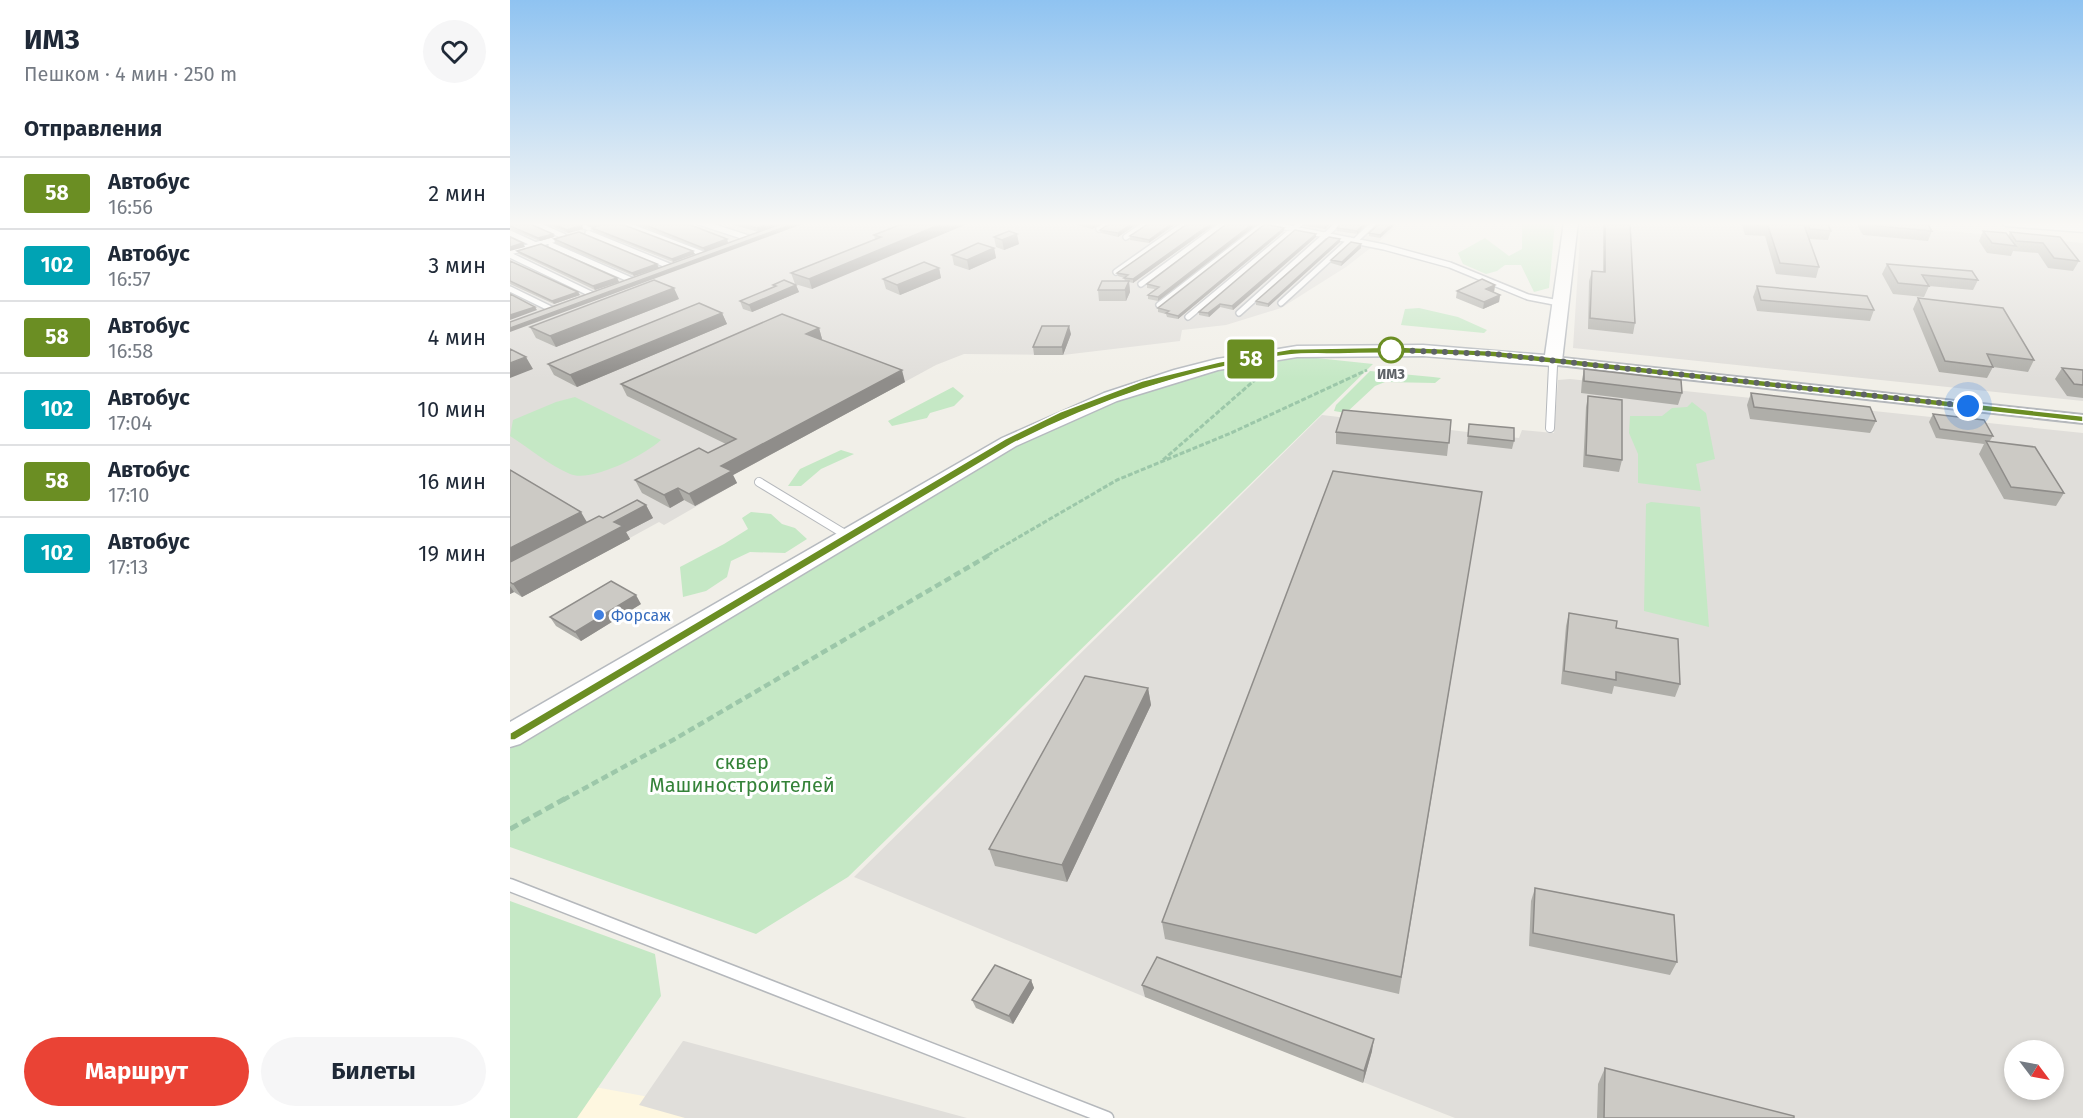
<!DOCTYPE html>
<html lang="ru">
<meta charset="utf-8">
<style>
body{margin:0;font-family:"Fira Sans",sans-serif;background:#f6f6f7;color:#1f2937;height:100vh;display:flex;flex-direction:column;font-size:22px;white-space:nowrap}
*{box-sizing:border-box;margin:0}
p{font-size:20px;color:#747a83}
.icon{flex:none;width:33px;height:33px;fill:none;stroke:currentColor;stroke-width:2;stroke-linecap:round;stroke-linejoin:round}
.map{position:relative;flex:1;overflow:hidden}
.drawer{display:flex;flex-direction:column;background:#fff;width:510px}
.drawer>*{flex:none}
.badge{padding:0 12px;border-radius:4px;font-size:21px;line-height:39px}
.needle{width:39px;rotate:122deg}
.tools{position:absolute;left:1494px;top:1040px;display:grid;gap:12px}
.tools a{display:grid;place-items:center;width:60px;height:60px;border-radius:50%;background:#fff;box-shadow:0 3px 9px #0003;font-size:30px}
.you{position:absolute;width:30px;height:30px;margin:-15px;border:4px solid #fff;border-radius:50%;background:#1a73e8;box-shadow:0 0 0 9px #1a73e833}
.map>.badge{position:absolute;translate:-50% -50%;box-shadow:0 0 0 3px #fff}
h2{padding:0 24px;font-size:22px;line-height:54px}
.round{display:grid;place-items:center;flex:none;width:63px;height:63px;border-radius:32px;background:#f6f6f7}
.summary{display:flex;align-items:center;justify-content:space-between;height:102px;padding:0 24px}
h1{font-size:28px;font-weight:700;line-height:45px}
.button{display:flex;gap:12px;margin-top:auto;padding:12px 24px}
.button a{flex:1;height:69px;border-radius:36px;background:#ea4335;color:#fff;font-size:24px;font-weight:700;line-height:69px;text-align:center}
.button a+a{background:#f6f6f7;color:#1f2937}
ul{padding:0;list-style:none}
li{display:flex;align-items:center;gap:18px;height:72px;padding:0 24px;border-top:2px solid #e0e1e3}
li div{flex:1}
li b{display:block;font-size:22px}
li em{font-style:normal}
li .badge{min-width:66px;font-weight:700;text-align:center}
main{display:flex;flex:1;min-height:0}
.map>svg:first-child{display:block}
</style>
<main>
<section class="drawer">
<div class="summary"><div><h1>ИМЗ</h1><p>Пешком · 4 мин · 250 m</p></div><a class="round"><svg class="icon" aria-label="heart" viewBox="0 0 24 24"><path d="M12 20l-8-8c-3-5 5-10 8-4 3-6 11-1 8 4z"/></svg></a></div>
<h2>Отправления</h2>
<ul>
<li><span class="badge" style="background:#6b8e23;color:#fff">58</span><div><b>Автобус</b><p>16:56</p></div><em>2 мин</em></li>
<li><span class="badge" style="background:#00a3b4;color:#fff">102</span><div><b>Автобус</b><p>16:57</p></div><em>3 мин</em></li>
<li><span class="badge" style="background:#6b8e23;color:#fff">58</span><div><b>Автобус</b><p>16:58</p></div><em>4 мин</em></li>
<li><span class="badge" style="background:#00a3b4;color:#fff">102</span><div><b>Автобус</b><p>17:04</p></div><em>10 мин</em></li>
<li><span class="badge" style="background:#6b8e23;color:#fff">58</span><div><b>Автобус</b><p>17:10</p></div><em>16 мин</em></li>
<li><span class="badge" style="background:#00a3b4;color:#fff">102</span><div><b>Автобус</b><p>17:13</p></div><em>19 мин</em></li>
</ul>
<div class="button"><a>Маршрут</a><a>Билеты</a></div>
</section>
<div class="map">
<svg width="1573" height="1118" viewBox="0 0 1573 1118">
<rect width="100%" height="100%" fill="#f1efe8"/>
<path fill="#fef7e0" d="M 74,1085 L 253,1118 L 41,1118 Z"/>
<path fill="#e0deda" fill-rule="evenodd" d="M 0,222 L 894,222 L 836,267 L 771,308 L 716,325 L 672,330 L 670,341 L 553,355 L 454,354 L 426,365 L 218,478 L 227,483 L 154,525 L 149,522 L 12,597 L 4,592 L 0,594 Z
M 1071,222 L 1336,222 L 1573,243 L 1573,401 L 1063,348 Z
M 1060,379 L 1573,433 L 1573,1118 L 945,1118 L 635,997 L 344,877 L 812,415 L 1009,438 L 1012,430 L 1044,433 L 1048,380 ZM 1504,1050 L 1544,1050 L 1544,1089 L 1504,1089 Z
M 173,1041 L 174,1041 L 457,1118 L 175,1118 L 129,1105 Z"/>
<path fill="#c5e8c5" d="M 1012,222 L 1045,222 L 1039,288 L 1024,292 L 1011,265 L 995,265 L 987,271 L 976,274 L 953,264 L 948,253 L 975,238 L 999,256 L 1012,249 Z
M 909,308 L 948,317 L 977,330 L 974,333 L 891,325 L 895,309 Z
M 778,355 L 863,364 L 338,877 L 246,934 L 0,847 L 0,749 L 116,675 L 509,442 L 608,397 L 670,377 Z
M 860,371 L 923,377 L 931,378 L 925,383 L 875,382 L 865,386 L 836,413 L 824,411 L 826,405 Z
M 443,387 L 454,396 L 444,406 L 420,413 L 417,418 L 382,426 L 378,421 Z
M 65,397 L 151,440 C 135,455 81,483 60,474 C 39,465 19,448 0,436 L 3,420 L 46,402 Z
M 1182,402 L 1196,413 L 1205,459 L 1186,464 L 1191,491 L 1128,483 L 1128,454 L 1119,433 L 1120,416 L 1152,416 L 1162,408 L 1177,407 Z
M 331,450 L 344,454 L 311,469 L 291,486 L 278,486 L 290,469 Z
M 1141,502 L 1190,507 L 1199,627 L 1134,611 L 1136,504 Z
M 241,512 L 261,514 L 272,524 L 285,528 L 297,539 L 275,553 L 240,552 L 221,561 L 217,577 L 196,591 L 173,597 L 170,567 L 214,544 L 238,529 L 232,518 Z
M 0,901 L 145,954 L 151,996 L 67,1118 L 0,1118 Z"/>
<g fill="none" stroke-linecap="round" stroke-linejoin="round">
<g stroke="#b5b8bc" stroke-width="8">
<path id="lane-far2" d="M 21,222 L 53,236
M 63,222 L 79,228
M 189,222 L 238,238
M 750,222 L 874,247 L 940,265 L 1018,297 L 1049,303
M 112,223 L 193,254
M 589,229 L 600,222
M 0,233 L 26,245
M 78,233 L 159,266
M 616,237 L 638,222
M 845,241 L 865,222
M 41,245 L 121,280
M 0,252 L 46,239
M 2,256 L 81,294
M 606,272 L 677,222
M 631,284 L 715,222
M 0,289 L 41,309
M 771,303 L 840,240
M 649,305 L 755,223
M 729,313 L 830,222
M 678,317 L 792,222
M 1043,367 L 1043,361"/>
</g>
<g stroke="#b5b8bc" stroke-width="10">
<path id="lane-far1" d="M 1040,428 L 1043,366
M 249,482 L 338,536"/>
</g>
<g stroke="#b5b8bc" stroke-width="15">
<path id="lane" d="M 0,885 L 597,1118"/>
</g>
<g stroke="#b5b8bc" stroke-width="4">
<path id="street" d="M 1043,357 L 1573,415 L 1573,423 L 1039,364 L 1037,361 L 1039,358 Z"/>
</g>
<g stroke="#b6babf" stroke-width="3">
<path id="secondary" d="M 1054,222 L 1068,222 L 1052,361 L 1049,365 L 1043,366 L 913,356 L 787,357 L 708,370 L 607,401 L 506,446 L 10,744 L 0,747 L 0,722 L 492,438 L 594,393 L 664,370 L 707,359 L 787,346 L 913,345 L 1035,355 Z
M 1489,222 L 1573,224 L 1573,232 L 1496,226 Z"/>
</g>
<path stroke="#9cc7a9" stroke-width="3" stroke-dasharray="5 2" stroke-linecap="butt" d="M 653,460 L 754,372
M 478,555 L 607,480 L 721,433 L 857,370"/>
<path stroke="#9cc7a9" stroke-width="4.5" stroke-dasharray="7 4" stroke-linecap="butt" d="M 53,800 L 163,740 L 481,554"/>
<path stroke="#9cc7a9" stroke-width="5" stroke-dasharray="9 4.5" stroke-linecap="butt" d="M 0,829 L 56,798"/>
<use href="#lane-far2" stroke="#fff" stroke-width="5"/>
<use href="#lane-far1" stroke="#fff" stroke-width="8"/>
<use href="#lane" stroke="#fff" stroke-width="12"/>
<use href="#street" fill="#fff" fill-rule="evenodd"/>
<use href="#secondary" fill="#fff" fill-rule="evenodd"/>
</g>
<path fill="#afaea9" d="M 0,222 L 43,234 L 44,237 L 30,241 L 0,229 Z
M 31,222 L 64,222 L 72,225 L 73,229 L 58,233 Z
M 69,222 L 93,222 L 93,223 L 80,227 Z
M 121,222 L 173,222 L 217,239 L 218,243 L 195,251 Z
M 214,222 L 267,222 L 268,224 L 248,232 Z
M 397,222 L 302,289 L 285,284 L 281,273 L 365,239 L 364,235 Z
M 566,222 L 593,222 L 582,229 L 566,225 Z
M 630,222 L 608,237 L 591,233 L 590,230 Z
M 641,222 L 639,243 L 620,240 L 620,236 Z
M 680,222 L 708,222 L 623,283 L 619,282 L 620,292 L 616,301 L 589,301 L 588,290 L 615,281 L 614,278 L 608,276 L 607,273 Z
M 746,222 L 746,225 L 648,301 L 638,299 L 638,295 L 645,289 L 637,288 L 637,284 Z
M 794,222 L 822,222 L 815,229 L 794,226 Z
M 859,222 L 847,234 L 827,231 L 827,228 Z
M 871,222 L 870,238 L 859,236 L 859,233 Z
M 1094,222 L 1120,222 L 1125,323 L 1123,334 L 1078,329 L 1079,281 L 1082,271 L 1093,272 L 1093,227 Z
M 1149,222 L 1170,222 L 1169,224 Z
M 1231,222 L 1317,222 L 1321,231 L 1318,240 L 1299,239 L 1309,267 L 1306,278 L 1266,274 L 1255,236 L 1235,235 Z
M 1350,222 L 1416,222 L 1422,231 L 1418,241 L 1353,235 L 1348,227 Z
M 82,228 L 185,254 L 163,262 L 83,231 Z
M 774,231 L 668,319 L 657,317 L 656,314 L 648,312 L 648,308 Z
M 1473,231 L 1498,236 L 1500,232 L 1550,237 L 1569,261 L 1563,271 L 1538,268 L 1528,253 L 1503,251 L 1501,256 L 1477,253 L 1469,241 Z
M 484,237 L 509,244 L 494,250 L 486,247 Z
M 806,237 L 723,310 L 710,307 L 699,317 L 689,315 L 689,312 Z
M 44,239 L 149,268 L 124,276 L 45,243 Z
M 830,239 L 830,242 L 758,307 L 746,305 L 746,301 Z
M 851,244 L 851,248 L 831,266 L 821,263 L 821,260 Z
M 484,248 L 486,258 L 459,270 L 444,265 L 442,255 Z
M 7,251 L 107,278 L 109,282 L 85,290 L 9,254 Z
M 0,261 L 70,295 L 44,304 L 0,284 Z
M 1377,264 L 1468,280 L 1463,290 L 1419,286 L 1414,297 L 1383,294 L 1372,274 Z
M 429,268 L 431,278 L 390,295 L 376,289 L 373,279 Z
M 263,285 L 286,285 L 289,292 L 242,312 L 233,309 L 230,301 L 264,287 Z
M 985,285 L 984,292 L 990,295 L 989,302 L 973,309 L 946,298 L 947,291 Z
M 1247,286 L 1364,310 L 1360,321 L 1247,311 L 1243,297 Z
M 1408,298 L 1524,360 L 1518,372 L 1483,367 L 1477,378 L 1429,372 L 1403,309 Z
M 169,299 L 46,347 L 26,338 L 20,327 Z
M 212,313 L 217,324 L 67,387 L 44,375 L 38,364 Z
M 309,328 L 312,339 L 312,340 L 395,382 L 223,475 L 227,483 L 185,506 L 174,500 L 160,508 L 132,493 L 125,480 L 198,453 L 216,444 L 117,396 L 111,384 Z
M 561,334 L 553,355 L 524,355 L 523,347 Z
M 1552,368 L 1573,370 L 1573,398 L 1557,396 L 1545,379 Z
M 1074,369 L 1172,393 L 1168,405 L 1071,393 L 1072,380 Z
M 1241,393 L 1366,421 L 1360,433 L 1240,419 L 1237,405 Z
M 1078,396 L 1112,460 L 1109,472 L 1073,467 L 1076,407 Z
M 1423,414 L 1483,436 L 1479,442 L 1554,493 L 1546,506 L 1494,499 L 1469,454 L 1474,444 L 1426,438 L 1419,422 Z
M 941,420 L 937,456 L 826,444 L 826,432 Z
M 959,424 L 1004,441 L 1002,449 L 957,444 Z
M 0,470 L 77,522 L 136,505 L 143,518 L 116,532 L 120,539 L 12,597 L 4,592 L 0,594 Z
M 972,492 L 889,994 L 655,939 L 652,922 Z
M 131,604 L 71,641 L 46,626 L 40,617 Z
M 1059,613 L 1106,628 L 1170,684 L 1165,697 L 1104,686 L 1102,694 L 1051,684 L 1056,626 Z
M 638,688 L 641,705 L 557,882 L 485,866 L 479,849 Z
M 1025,888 L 1167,962 L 1160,975 L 1019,946 L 1021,901 Z
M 521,980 L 524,988 L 503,1024 L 466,1008 L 462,1000 Z
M 632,985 L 862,1051 L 853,1083 L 635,997 Z
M 1095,1068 L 1284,1118 L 1087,1118 L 1088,1084 Z"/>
<path fill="#8f8d8a" d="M 82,222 L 93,222 L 93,223 L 80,227 L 79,223 Z
M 262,222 L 267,222 L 268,224 L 248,232 L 247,228 Z
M 288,222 L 298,222 L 0,332 L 0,328 Z
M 436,222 L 462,222 L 302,289 L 299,279 Z
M 587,222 L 593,222 L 582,229 L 582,226 Z
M 624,222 L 630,222 L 608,237 L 608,233 Z
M 664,222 L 669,222 L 639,243 L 639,240 Z
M 703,222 L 708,222 L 623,283 L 623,279 Z
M 746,222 L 746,225 L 648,301 L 648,297 Z
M 818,222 L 822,222 L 815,229 L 815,226 Z
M 856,222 L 859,222 L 847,234 L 847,231 Z
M 884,222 L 888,222 L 870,238 L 870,235 Z
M 72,225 L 73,229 L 58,233 L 57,230 Z
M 774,228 L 774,231 L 668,319 L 668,316 Z
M 43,234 L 44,237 L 30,241 L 28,238 Z
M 507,234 L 509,244 L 494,250 L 492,240 Z
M 806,234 L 806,237 L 723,310 L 722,306 Z
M 217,239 L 218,243 L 195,251 L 193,248 Z
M 830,239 L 830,242 L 758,307 L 758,304 Z
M 13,243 L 15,247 L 0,251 L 0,247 Z
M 851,244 L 851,248 L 831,266 L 832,262 Z
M 484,248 L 486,258 L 459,270 L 457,260 Z
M 183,251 L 185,254 L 163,262 L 162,259 Z
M 147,264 L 149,268 L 124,276 L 122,273 Z
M 429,268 L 431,278 L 390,295 L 387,285 Z
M 107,278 L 109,282 L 85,290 L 83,286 Z
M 619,281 L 620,292 L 616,301 L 615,290 Z
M 286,285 L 289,292 L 242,312 L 239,305 Z
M 985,285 L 984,292 L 976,289 Z
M 164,288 L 169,299 L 46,347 L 40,336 Z
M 68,292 L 70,295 L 44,304 L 42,301 Z
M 990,295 L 989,302 L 973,309 L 974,302 Z
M 710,304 L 710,307 L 699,317 L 698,313 Z
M 25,307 L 27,310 L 0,320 L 0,315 Z
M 212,313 L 217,324 L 67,387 L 60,375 Z
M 559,326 L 561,334 L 553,355 L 552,347 Z
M 309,328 L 312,339 L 300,345 L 296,334 Z
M 16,357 L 23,369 L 0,378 L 0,363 Z
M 392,370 L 395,382 L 223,475 L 227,483 L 185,506 L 179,494 L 211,466 Z
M 168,488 L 174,500 L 160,508 L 154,495 Z
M 136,505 L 143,518 L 116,532 L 120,539 L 12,597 L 3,584 L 104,522 Z
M 71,512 L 78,524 L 0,565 L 0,548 Z
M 0,586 L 4,592 L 0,594 Z
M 126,595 L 131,604 L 71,641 L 65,632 Z
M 638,688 L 641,705 L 557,882 L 552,865 Z
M 521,980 L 524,988 L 503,1024 L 499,1016 Z
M 864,1039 L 862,1051 L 853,1083 L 854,1071 Z"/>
<path fill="#cccac5" stroke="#8f8d8a" stroke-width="1.5" d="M 0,222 L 16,222 L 43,234 L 28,238 L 0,226 Z
M 37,222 L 64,222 L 72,225 L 57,230 Z
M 99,222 L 106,222 L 183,251 L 162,259 L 82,228 Z
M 128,222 L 173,222 L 217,239 L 193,248 Z
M 225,222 L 262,222 L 247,228 Z
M 276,222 L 288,222 L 0,328 L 0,322 Z
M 397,222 L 436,222 L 299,279 L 281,273 L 371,237 L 364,235 Z
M 570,222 L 587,222 L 582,226 Z
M 602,222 L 624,222 L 608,233 L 590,230 Z
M 641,222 L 664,222 L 639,240 L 620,236 Z
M 680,222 L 703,222 L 623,279 L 614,278 L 618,275 L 607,273 Z
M 719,222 L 745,222 L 648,297 L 638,295 L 649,287 L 637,284 Z
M 795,222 L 818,222 L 815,226 Z
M 832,222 L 856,222 L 847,231 L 827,228 Z
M 871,222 L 884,222 L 870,235 L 859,233 Z
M 1095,222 L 1120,222 L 1125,323 L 1080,318 L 1082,271 L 1095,272 Z
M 1237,222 L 1261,222 L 1294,225 L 1309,267 L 1270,263 L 1258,226 L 1238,225 Z
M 1294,222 L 1317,222 L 1321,231 L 1300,229 L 1297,223 Z
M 1355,222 L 1417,223 L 1422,231 L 1357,225 Z
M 755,224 L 774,228 L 668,316 L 656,313 L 659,311 L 648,308 Z
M 785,230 L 806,234 L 722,306 L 710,304 L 698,313 L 689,312 Z
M 499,231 L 507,234 L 492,240 L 484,237 Z
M 1473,231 L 1496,233 L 1506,246 L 1482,243 Z
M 69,232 L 147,264 L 122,273 L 44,239 Z
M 1500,232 L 1550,237 L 1569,261 L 1544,258 L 1533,243 L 1506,241 Z
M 0,237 L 13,243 L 0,247 Z
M 819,237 L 830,239 L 758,304 L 746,301 Z
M 841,242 L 851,244 L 832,262 L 821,260 Z
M 468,243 L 484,248 L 457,260 L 442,255 Z
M 31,244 L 107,278 L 83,286 L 7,251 Z
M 0,261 L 68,292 L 42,301 L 0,281 Z
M 414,262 L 429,268 L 387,285 L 373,279 Z
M 1377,264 L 1462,271 L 1468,280 L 1412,275 L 1419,286 L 1388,283 Z
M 972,279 L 985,285 L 976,289 L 990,295 L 974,302 L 947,291 Z
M 144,280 L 164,288 L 40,336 L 20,327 Z
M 274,280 L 286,285 L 239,305 L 230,301 L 266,286 L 263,285 Z
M 592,281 L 619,281 L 615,290 L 588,290 Z
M 1247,286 L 1357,296 L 1364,310 L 1251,300 Z
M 0,294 L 25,307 L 0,315 Z
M 1408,298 L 1493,308 L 1524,360 L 1477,354 L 1483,367 L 1435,361 Z
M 189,303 L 212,313 L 60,375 L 38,364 Z
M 272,314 L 309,328 L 296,334 L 392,370 L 211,466 L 222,471 L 179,494 L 168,488 L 154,495 L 125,480 L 189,448 L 198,453 L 226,439 L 111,384 Z
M 532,326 L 559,326 L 552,347 L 523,347 Z
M 0,349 L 16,357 L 0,363 Z
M 1552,368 L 1573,370 L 1573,385 L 1564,384 Z
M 1074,369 L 1171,380 L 1172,393 L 1074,381 Z
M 1241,393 L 1360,407 L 1366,421 L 1244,407 Z
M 1078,396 L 1112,400 L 1112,460 L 1076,455 Z
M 833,410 L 941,420 L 939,443 L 826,432 Z
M 1423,414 L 1474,420 L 1483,436 L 1430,429 Z
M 959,424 L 1004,428 L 1004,441 L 958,436 Z
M 1476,441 L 1525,447 L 1554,493 L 1501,487 Z
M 0,470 L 71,512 L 0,548 Z
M 823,471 L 972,492 L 891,977 L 652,922 Z
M 127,500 L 136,505 L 104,522 L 113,526 L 3,584 L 0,582 L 0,562 L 89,516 L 93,518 Z
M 101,581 L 126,595 L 65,632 L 40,617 Z
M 1059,613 L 1107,621 L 1106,628 L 1168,639 L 1170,684 L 1106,672 L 1106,680 L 1054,671 Z
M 575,676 L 638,688 L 552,865 L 479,849 Z
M 1025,888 L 1164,915 L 1167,962 L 1023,933 Z
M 647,957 L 864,1039 L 854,1071 L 632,985 Z
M 485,965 L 521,980 L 499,1016 L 462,1000 Z
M 1095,1068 L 1284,1116 L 1284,1118 L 1094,1118 Z"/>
<linearGradient id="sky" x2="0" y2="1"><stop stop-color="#8fc3f1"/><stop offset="0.59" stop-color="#f9f8f5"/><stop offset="1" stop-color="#f9f8f5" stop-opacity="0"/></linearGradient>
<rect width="1573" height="379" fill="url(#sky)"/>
<path fill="#6b8e23" stroke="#fff" stroke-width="1.5" d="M 889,347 L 984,351 L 1573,416 L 1573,422 L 984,357 C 932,354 881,352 829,354 C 813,354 795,353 779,355 C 681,368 590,399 502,444 L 5,740 L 0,740 L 0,733 L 495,439 L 550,412 L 632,381 L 709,362 L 781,349 Z"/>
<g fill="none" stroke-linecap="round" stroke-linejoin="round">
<path stroke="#5f6368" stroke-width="6" stroke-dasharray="0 10.8" d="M 881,350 L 984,354 L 1458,406"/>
</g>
<circle fill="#fff" stroke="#6b8e23" stroke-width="3" cx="881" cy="350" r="12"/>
<circle fill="#3f7fe0" stroke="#fff" stroke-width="2" cx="89" cy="615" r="6"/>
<g text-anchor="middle" stroke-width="6" stroke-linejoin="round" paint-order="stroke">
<g font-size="14" font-weight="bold" fill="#5f6368" stroke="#fff">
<text x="881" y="379">ИМЗ</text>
</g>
<g font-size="16" fill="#366cbe" stroke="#fff" text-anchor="start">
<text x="101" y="621">Форсаж</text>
</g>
<g font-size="20" fill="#348238" stroke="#fff">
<text x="232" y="769">сквер<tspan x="232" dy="23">Машиностроителей</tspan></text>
</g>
</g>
</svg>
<div class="tools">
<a><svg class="needle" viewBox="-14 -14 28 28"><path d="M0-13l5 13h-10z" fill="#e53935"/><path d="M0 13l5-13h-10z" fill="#747a83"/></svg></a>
</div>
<div class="you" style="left:1458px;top:406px"></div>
<b class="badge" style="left:741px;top:359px;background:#6b8e23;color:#fff">58</b>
</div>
</main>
